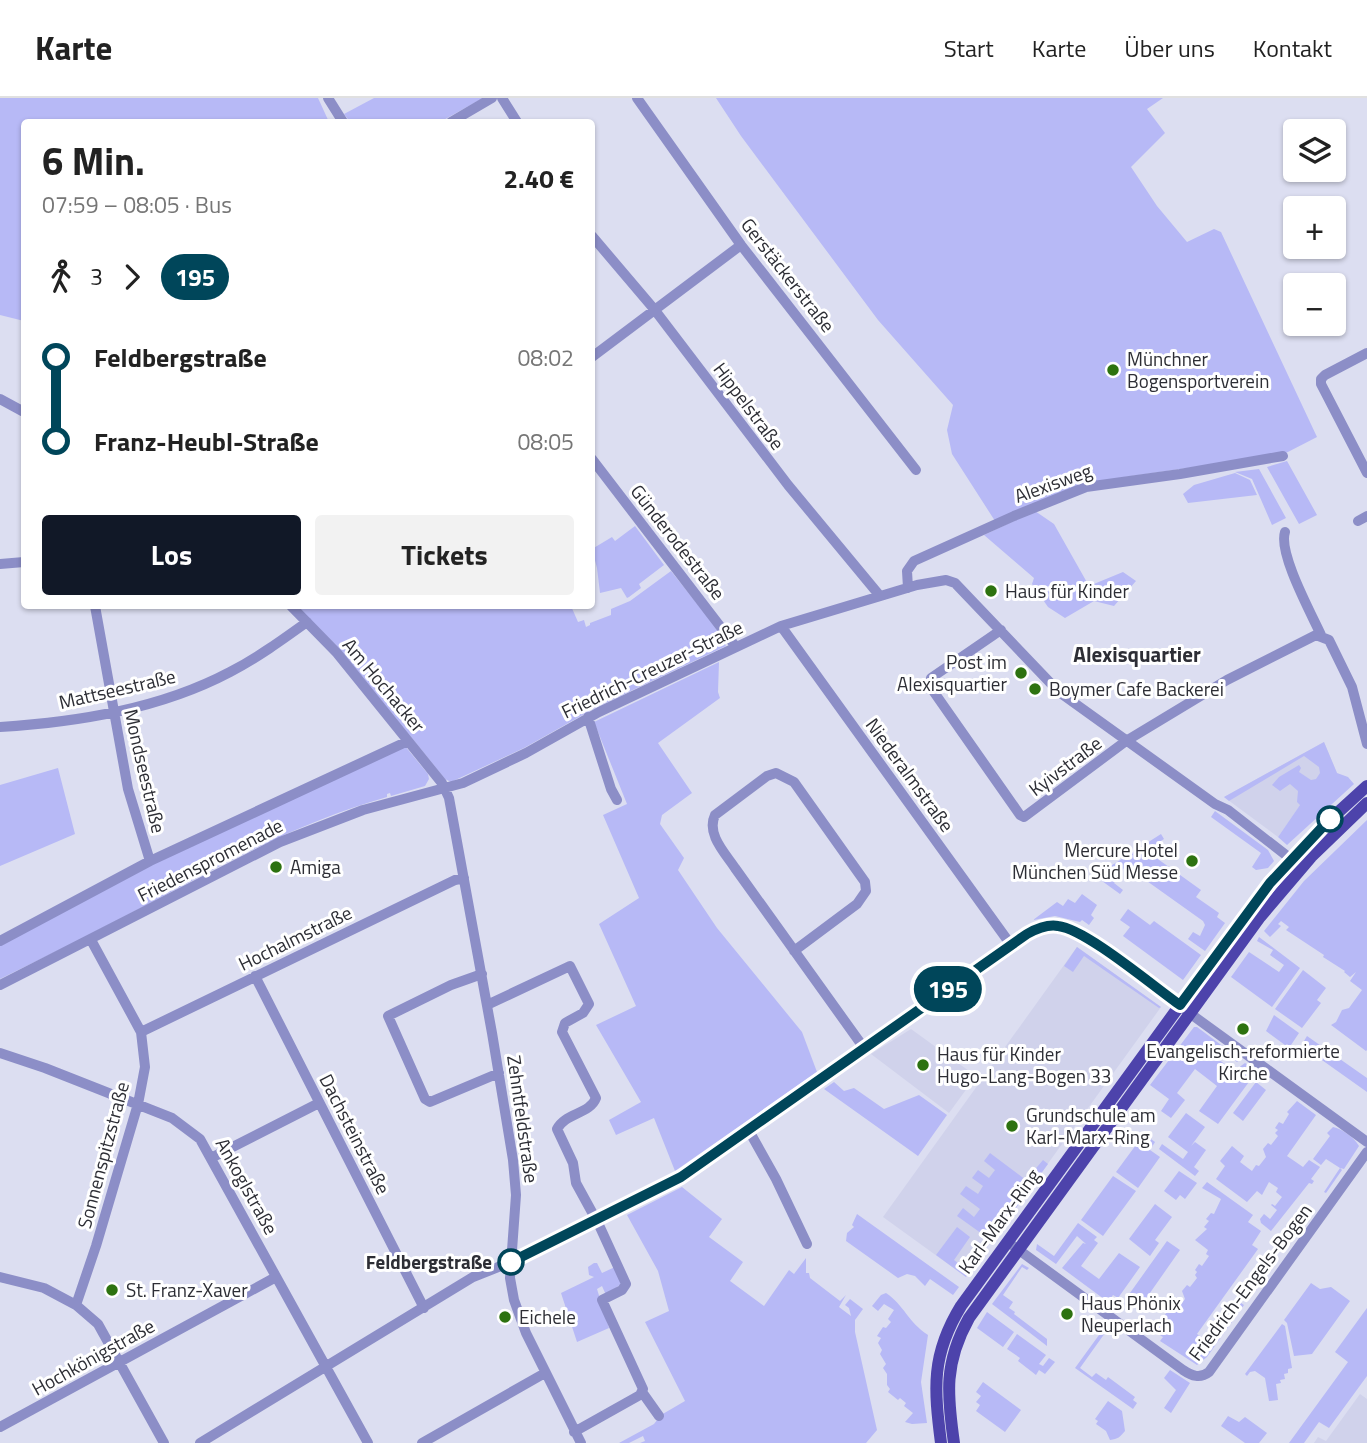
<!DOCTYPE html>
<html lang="de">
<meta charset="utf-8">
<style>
body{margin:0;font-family:"Titillium Web",sans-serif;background:#f2f2f2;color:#222;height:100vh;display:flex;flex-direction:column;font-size:26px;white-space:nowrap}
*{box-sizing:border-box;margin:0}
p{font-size:23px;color:#767676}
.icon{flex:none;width:38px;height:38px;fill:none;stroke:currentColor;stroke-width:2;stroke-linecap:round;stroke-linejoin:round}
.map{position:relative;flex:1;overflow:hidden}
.sheet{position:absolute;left:21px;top:21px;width:574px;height:490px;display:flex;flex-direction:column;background:#fff;border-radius:7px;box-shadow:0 2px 5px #0004}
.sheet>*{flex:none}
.badge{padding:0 14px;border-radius:23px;font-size:24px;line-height:46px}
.controls{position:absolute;left:1283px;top:21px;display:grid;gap:14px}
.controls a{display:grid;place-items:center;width:63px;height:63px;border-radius:7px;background:#fff;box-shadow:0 2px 5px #0004;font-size:35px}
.map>.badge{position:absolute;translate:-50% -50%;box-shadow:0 0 0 4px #fff}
.legs{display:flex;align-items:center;gap:10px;height:77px;padding:0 21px;font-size:23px}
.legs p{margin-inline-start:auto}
.overview{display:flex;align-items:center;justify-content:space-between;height:119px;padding:0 21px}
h1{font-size:38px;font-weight:700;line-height:52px}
.cta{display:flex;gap:14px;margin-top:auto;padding:14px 21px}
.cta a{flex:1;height:80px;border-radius:7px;background:#111827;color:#fff;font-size:28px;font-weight:700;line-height:80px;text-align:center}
.cta a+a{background:#f2f2f2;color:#222}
ul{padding:0 21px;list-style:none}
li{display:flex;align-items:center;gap:24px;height:84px;font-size:26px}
li i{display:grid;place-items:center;width:10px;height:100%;margin:0 9px;background:currentColor}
li i::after{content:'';width:18px;height:18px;margin:-9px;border:5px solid;border-radius:50%;background:#fff}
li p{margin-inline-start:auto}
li:first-child i{background:linear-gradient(#0000 50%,currentColor 0)}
li:last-child i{background:linear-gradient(currentColor 50%,#0000 0)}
header{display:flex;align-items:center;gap:42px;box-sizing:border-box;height:98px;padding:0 35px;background:#fff;border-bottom:2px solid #e0e0e0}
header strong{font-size:33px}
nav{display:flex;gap:38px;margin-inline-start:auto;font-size:24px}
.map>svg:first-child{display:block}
</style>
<header>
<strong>Karte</strong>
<nav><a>Start</a><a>Karte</a><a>Über uns</a><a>Kontakt</a></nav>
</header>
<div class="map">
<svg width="1367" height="1345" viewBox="0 0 1367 1345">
<rect width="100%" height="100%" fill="#dcdef1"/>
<path fill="#d0d2eb" d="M 1324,644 L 1337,675 L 1312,690 L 1278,739 L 1224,699 Z
M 1077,849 L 1161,909 L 966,1179 L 883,1119 Z
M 911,931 L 976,978 L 949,1015 L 871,956 Z
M 1360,1296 L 1367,1301 L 1367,1345 L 1314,1345 L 1318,1339 L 1326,1343 Z"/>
<path fill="#b7b9f6" d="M 0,0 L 318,0 L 329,24 L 24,24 L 24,223 L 0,217 Z
M 374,0 L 483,0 L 440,24 L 350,24 L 344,16 Z
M 716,0 L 1163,0 L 1147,11 L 1165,35 L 1131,69 L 1157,108 L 1187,144 L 1214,131 L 1221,134 L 1317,339 L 1284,356 L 1125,379 L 995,423 L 952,356 L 947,332 L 953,307 L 878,222 L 741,38 Z
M 1287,363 L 1317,417 L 1299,426 L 1267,369 Z
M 1259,371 L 1286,420 L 1272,427 L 1252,381 L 1235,374 Z
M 1235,375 L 1250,382 L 1257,397 L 1188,405 L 1183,396 L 1194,387 Z
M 1035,413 L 1054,426 L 1089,488 L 1123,474 L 1136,483 L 1114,508 L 1094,503 L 1065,520 L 1048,509 L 1032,486 L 1034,480 L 984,437 Z
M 635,428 L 664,467 L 639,486 L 641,490 L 629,499 L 627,500 L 621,490 L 600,495 L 597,470 L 592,451 L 612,439 L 615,443 Z
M 671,473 L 714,527 L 726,548 L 597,609 L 524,650 L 451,684 L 445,681 L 340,551 L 296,508 L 571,508 L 578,524 L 584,522 L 586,529 L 590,527 L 590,525 L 611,517 L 611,511 L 630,503 Z
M 719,564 L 718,594 L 720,600 L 658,645 L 692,695 L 662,717 L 660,726 L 684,760 L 678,772 L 717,830 L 802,934 L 817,974 L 675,1073 L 654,1020 L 616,1037 L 609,1022 L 641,1004 L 596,927 L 636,908 L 599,826 L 639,800 L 603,717 L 627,706 L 594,624 Z
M 1324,644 L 1337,675 L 1348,679 L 1354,686 L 1287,747 L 1278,739 L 1300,707 L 1297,704 L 1298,693 L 1290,686 L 1280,693 L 1272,687 L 1279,679 L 1299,667 L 1301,670 L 1299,674 L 1311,682 L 1316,681 L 1320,675 L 1319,669 L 1304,658 L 1229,703 L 1224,699 Z
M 405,648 L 428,676 L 429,681 L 425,688 L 391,698 L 390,695 L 387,696 L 387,699 C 299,724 219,768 139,811 C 93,835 47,858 0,881 L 0,846 L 152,765 Z
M 58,670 L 75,736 L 0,768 L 0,687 Z
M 1215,713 L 1268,752 L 1274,763 L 1268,770 L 1256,772 L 1252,769 L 1261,755 L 1211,719 Z
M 1367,722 L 1367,952 L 1366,953 L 1331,927 L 1336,924 L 1342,912 L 1349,910 L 1362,892 L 1350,883 L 1356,874 L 1350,879 L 1344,874 L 1345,873 L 1323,859 L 1324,857 L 1286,832 L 1289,829 L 1281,823 L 1278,826 L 1281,828 L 1270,839 L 1264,833 L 1304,783 Z
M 1161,736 L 1164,741 L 1156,746 L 1155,759 L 1201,792 L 1196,799 L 1219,815 L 1217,819 L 1225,825 L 1205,853 L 1188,841 L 1193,834 L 1200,838 L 1205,827 L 1203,823 L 1130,771 L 1124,770 L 1114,785 L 1123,792 L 1120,796 L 1095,778 Z
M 1082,796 L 1097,807 L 1091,817 L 1094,820 L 1089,827 L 1082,822 L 1080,824 L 1055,818 L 1033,822 L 1057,804 L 1063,808 L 1068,801 L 1075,805 Z
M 1128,811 L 1150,827 L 1154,823 L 1201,857 L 1183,882 L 1123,838 L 1130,829 L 1120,822 Z
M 1259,839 L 1300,870 L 1272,909 L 1231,879 L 1249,854 L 1279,874 L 1284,867 L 1270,857 L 1273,852 L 1257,843 Z
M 1077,849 L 1161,909 L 1159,910 L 1084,858 L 1073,874 L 1064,868 Z
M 1303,872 L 1326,890 L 1317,902 L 1321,905 L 1302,930 L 1275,911 Z
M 1274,917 L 1299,935 L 1289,950 L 1266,933 Z
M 1194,929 L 1197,929 L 1240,961 L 1237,964 L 1211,945 L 1206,952 L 1234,973 L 1245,965 L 1257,973 L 1218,1026 L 1199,1013 L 1217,988 L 1195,971 L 1177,995 L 1185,1002 L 1171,1020 L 1161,1013 L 1169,1001 L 1150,987 Z
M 1307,938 L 1367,980 L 1367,994 L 1305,950 L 1308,946 L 1304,943 Z
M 834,984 L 844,993 L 854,990 L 884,1011 L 919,997 L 947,1017 L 918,1058 L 824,991 Z
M 1256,984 L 1266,992 L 1243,1023 L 1233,1015 Z
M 1297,1003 L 1316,1017 L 1287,1058 L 1303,1069 L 1309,1062 L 1320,1069 L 1311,1081 L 1314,1083 L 1312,1086 L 1309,1085 L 1271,1133 L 1261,1125 L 1260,1121 L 1264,1116 L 1270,1121 L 1277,1112 L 1271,1107 L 1272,1106 L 1275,1108 L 1282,1099 L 1276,1094 L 1278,1090 L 1269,1084 L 1262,1097 L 1257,1093 L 1247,1104 L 1216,1081 L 1225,1068 L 1220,1063 L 1232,1048 L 1244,1058 L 1240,1064 L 1252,1073 L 1256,1067 L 1259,1068 L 1266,1059 L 1263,1051 L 1268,1045 L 1271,1047 L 1278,1038 L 1275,1035 L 1278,1032 L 1275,1030 L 1279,1024 L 1283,1026 L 1289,1016 L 1287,1014 Z
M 1186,1015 L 1205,1029 L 1191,1048 L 1195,1044 L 1206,1052 L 1194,1069 L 1199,1073 L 1195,1078 L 1159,1051 L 1162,1046 L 1183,1061 L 1188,1054 L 1168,1039 Z
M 1333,1029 C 1342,1031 1354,1039 1359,1048 L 1344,1071 L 1340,1070 L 1342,1072 L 1326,1095 L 1324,1094 L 1340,1070 L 1326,1061 L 1321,1067 L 1313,1061 L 1330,1038 L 1327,1035 Z
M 1144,1036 L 1155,1044 L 1150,1052 L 1160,1059 L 1138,1090 L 1116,1074 Z
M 990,1055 L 1026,1082 L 1043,1062 L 1048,1066 L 992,1143 L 957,1118 L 963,1110 L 974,1119 L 980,1111 L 960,1096 L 966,1088 L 978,1096 L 983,1088 L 972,1080 L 978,1072 L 989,1080 L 995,1072 L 984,1063 Z
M 1179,1073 L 1197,1085 L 1185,1101 L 1180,1097 L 1176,1102 L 1164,1093 Z
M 1113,1078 L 1136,1093 L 1103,1138 L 1081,1122 Z
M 1207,1084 L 1253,1117 L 1248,1124 L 1261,1133 L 1252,1147 L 1258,1151 L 1197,1236 L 1212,1246 L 1239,1208 L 1236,1205 L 1238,1203 L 1244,1207 L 1207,1259 L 1197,1267 L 1160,1243 L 1163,1239 L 1154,1233 L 1158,1226 L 1161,1228 L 1167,1221 L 1164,1218 L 1168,1213 L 1171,1214 L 1175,1209 L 1178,1210 L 1185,1201 L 1182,1193 L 1187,1187 L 1190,1189 L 1197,1180 L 1195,1177 L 1197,1174 L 1195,1172 L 1199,1166 L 1202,1168 L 1209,1158 L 1206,1156 L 1208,1152 L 1195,1142 L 1207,1131 L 1204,1129 L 1209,1123 L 1206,1121 L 1211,1115 L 1214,1116 L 1221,1101 L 1202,1090 Z
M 682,1089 L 722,1121 L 709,1139 L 743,1164 L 730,1183 L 764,1208 L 789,1172 L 794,1176 L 806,1160 L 806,1175 L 809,1175 L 810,1180 L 840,1203 L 846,1197 L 839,1209 L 851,1218 L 849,1210 L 845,1207 L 850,1201 L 863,1211 L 855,1222 L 855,1234 L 877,1332 L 866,1345 L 640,1345 L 645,1343 L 643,1338 L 629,1345 L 619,1345 L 654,1326 L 661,1317 L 685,1303 L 645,1224 L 669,1213 L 658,1173 L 627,1117 Z
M 1155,1106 L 1172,1119 L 1155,1142 L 1159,1145 L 1150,1158 L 1129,1141 Z
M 857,1116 L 959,1189 L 953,1197 L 930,1181 L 925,1188 L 915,1178 L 907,1176 L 898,1180 L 846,1143 L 847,1135 L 854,1129 L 852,1127 Z
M 1078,1125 L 1097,1139 L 1094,1142 L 1098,1145 L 1081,1168 L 1099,1181 L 1119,1155 L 1140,1169 L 1118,1200 L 1113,1197 L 1108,1204 L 1062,1170 L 1083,1145 L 1086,1146 L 1077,1138 L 1056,1166 L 1036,1152 L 1037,1146 L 1054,1158 Z
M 957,1129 L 970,1139 L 954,1162 L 967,1172 L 985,1149 L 981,1146 L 982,1144 L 988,1148 L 966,1179 L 936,1157 Z
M 1167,1143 L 1180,1152 L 1145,1202 L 1143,1200 L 1141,1203 L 1130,1195 Z
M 594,1165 L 597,1165 L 602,1175 L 615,1169 L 621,1186 L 606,1197 L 602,1188 L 597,1191 L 609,1230 L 577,1244 L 561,1195 L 594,1179 L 589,1177 L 588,1169 Z
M 1022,1166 L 1029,1170 L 1027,1172 L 1022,1169 L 1003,1197 L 1013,1204 L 1009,1210 L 1015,1214 L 1014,1216 L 1047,1241 L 1047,1248 L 992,1206 Z
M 1311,1185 L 1320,1191 L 1331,1189 L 1350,1203 L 1312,1256 L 1294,1258 L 1287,1225 L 1284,1222 Z
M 886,1195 C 904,1207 908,1224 928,1237 L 921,1284 L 927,1325 L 912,1326 L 905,1324 L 913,1315 L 904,1308 L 906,1305 L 900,1300 L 898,1302 L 888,1294 L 890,1291 L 887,1287 L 887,1276 L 883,1270 L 886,1266 L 880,1256 L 882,1252 L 878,1245 L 881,1240 L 877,1238 L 883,1229 L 886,1230 L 891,1224 L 888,1221 L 894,1212 L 884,1206 L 878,1213 L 872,1208 L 881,1197 Z
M 1367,1210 L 1367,1278 L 1329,1330 L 1319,1324 L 1304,1345 L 1289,1345 L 1348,1264 L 1335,1254 Z
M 987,1214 L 1014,1234 L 1003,1249 L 977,1230 Z
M 1107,1226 L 1110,1228 L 1080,1270 L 1092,1279 L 1096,1275 L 1106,1282 L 1108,1279 L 1135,1299 L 1133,1302 L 1137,1305 L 1133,1311 L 1075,1270 Z
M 1282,1226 L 1285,1228 L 1292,1270 L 1288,1271 L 1288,1275 L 1284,1276 L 1285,1281 L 1280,1282 L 1281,1285 L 1276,1286 L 1278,1302 L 1269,1303 L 1265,1280 L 1255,1273 L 1250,1274 L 1247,1278 L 1245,1276 Z
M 1017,1236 L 1046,1257 L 1039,1266 L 1043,1268 L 1049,1260 L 1055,1264 L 1045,1276 L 1039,1272 L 1036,1277 L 1018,1263 L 1020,1260 L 1007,1251 Z
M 1170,1272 L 1190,1285 L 1171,1315 L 1164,1310 L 1176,1292 L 1164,1280 Z
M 983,1284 L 1021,1312 L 1005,1334 L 976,1313 L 980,1307 L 976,1304 L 981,1298 L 976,1294 Z
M 1108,1303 L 1122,1313 L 1125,1333 C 1120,1339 1118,1341 1110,1342 L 1106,1333 L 1096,1326 L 1098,1323 L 1095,1321 Z
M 1228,1318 L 1239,1324 L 1245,1319 L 1267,1335 L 1259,1345 L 1245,1345 L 1221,1328 Z"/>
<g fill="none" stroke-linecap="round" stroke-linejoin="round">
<path stroke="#8c8ec7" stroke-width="10" d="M 328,0 L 343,24
M 502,0 L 517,24
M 637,0 L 741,147 L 916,372
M 451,24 L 492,0
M 592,138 L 654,211 L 788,387 L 880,498
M 1367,255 L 1325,277 L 1321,281 L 1321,286 L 1367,375
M 592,259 L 741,147
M 0,301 L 24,314
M 592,361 L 736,549
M 1358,423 L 1367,418
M 1285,434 C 1278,455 1311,515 1321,537
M 0,466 L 24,464
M 908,490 L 907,473 L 914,463 L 1014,418 L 1086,389 L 1180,376 L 1283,358
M 95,508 L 128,691 L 150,763
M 291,508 L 337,555 L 442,685 L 449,700 L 492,935 L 513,1062 L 516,1097 L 510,1180 L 514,1202 L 526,1235 L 581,1345
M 781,528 L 1011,847
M 1001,532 L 931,580 L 929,587 L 1020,717 L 1024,719 L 1126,643 L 1227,582 L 1316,537 L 1329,542 L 1352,589 L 1367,646
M 588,619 L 611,691 L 617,702
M 0,629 C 78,624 160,611 230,574 C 257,560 282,542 307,524
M 0,843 L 150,763 L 408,643
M 794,853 L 857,806 L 866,793 L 865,784 L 794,684 L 776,675 L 767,678 L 715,717 C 706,736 725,755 735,770 L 864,950
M 482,876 L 451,887 L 388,918 L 425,1001 L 430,1004 L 499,975
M 255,878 L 424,1210
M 0,887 L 280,744 L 363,712 L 463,685 L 526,655 L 599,614 L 781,528 L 917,487 L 946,482 L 955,485 L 1059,594 L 1215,706 L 1228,712 L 1291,761
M 487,907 L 570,868 L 589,906 L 583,915 L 565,925 L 562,934 L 596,1000 C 590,1016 565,1015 557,1031 L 573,1065 L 576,1085 L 599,1127 L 626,1186 L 622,1192 L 602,1202 L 643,1291 L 640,1297 L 574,1334
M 141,934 L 455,782 L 464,780
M 0,955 L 45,970 L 172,1020 L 200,1041 L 368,1345
M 748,1031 L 776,1081 L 807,1146
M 211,1060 L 319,1005
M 1012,1147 L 1183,1272 C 1192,1278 1200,1281 1209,1274 L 1367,1054
M 0,1179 L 44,1190 L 76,1207 L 98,1226 L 164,1345
M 76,1207 L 96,1148 L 138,1006 L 145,969 L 141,934 L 91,842
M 642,1294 L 659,1318
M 0,1329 L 276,1179
M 200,1345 L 473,1179 L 511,1164 L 681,1079 L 1027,836 C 1046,825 1063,826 1082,837 L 1367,1044
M 422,1345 L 545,1275"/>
<path stroke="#4d43ab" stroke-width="12" d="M 941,1345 C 934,1290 931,1257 961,1208 L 1255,804 L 1311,739 L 1367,688
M 954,1345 C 947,1296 944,1265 969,1220 L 1260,819 L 1311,759 L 1367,705"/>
</g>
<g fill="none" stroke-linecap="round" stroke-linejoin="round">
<g stroke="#fff" stroke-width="16">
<path id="line-1" d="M 511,1164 L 681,1079 L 1027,836 C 1036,831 1047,826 1058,828 C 1086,831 1154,889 1180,907 L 1270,785 L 1330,721"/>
</g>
<use href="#line-1" stroke="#00465a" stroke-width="10"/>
</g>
<g fill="#2d7210" stroke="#fff" stroke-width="2.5">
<circle cx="1113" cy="272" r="7"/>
<circle cx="991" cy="493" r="7"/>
<circle cx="1021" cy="575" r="7"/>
<circle cx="1035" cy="591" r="7"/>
<circle cx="1192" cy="763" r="7"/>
<circle cx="276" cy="769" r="7"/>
<circle cx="1243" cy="931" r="7"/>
<circle cx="923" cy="967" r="7"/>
<circle cx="1012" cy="1028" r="7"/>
<circle cx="112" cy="1192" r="7"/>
<circle cx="1067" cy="1216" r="7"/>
<circle cx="505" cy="1219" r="7"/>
</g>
<g fill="#fff" stroke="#00465a" stroke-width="3.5">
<circle cx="1330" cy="721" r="12"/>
<circle cx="511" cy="1164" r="12"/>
</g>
<g text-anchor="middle" stroke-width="6" stroke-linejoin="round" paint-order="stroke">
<g font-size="19" fill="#2d2e35" stroke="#fff">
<text transform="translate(788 177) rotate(52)" y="7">Gerstäckerstraße</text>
<text transform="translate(749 308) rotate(53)" y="7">Hippelstraße</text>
<text transform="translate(1053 385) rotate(-20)" y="7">Alexisweg</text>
<text transform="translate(678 444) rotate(52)" y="7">Günderodestraße</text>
<text transform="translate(652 571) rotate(-26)" y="7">Friedrich-Creuzer-Straße</text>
<text transform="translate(384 587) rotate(50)" y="7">Am Hochacker</text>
<text transform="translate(117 591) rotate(-13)" y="7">Mattseestraße</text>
<text transform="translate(1065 668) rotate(-37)" y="7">Kyivstraße</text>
<text transform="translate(145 673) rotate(77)" y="7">Mondseestraße</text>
<text transform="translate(910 677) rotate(54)" y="7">Niederalmstraße</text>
<text transform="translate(210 762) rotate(-27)" y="7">Friedenspromenade</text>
<text transform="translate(295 840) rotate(-26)" y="7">Hochalmstraße</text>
<text transform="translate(523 1021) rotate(82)" y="7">Zehntfeldstraße</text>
<text transform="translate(355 1036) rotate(63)" y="7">Dachsteinstraße</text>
<text transform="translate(103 1057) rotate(-75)" y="7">Sonnenspitzstraße</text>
<text transform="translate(247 1088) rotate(61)" y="7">Ankoglstraße</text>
<text transform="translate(999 1123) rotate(-54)" y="7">Karl-Marx-Ring</text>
<text transform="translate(1250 1184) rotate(-53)" y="7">Friedrich-Engels-Bogen</text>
<text transform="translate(93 1259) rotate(-29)" y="7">Hochkönigstraße</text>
</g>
<g font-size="19" fill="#2d2e35" stroke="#fff" text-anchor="start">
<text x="1127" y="268">Münchner<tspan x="1127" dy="22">Bogensportverein</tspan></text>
<text x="1005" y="500">Haus für Kinder</text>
<text x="1007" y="571" text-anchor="end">Post im<tspan x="1007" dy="22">Alexisquartier</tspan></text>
<text x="1049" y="598">Boymer Cafe Backerei</text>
<text x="1178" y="759" text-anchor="end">Mercure Hotel<tspan x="1178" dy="22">München Süd Messe</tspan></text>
<text x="290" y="776">Amiga</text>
<text x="1243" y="960" text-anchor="middle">Evangelisch-reformierte<tspan x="1243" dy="22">Kirche</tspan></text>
<text x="937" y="963">Haus für Kinder<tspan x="937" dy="22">Hugo-Lang-Bogen 33</tspan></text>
<text x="1026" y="1024">Grundschule am<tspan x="1026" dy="22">Karl-Marx-Ring</tspan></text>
<text x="126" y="1199">St. Franz-Xaver</text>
<text x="1081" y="1212">Haus Phönix<tspan x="1081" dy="22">Neuperlach</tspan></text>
<text x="519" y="1226">Eichele</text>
</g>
<g font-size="19" font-weight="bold" fill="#2d2e35" stroke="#fff" text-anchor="end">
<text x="492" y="1171">Feldbergstraße</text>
</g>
<g font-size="21" font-weight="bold" fill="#2d2e35" stroke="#fff">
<text x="1137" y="564">Alexisquartier</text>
</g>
</g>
</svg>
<div class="controls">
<a><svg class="icon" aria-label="layers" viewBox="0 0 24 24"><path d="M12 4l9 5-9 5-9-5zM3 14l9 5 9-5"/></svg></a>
<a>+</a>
<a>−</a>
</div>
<b class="badge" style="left:948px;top:891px;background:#00465a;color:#fff">195</b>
<section class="sheet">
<div class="overview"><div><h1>6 Min.</h1><p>07:59 – 08:05 · Bus</p></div><b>2.40 €</b></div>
<div class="legs"><svg class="icon" aria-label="walk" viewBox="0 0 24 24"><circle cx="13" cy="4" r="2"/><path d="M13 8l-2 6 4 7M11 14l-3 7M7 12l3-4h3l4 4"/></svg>3<svg class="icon" aria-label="forward" viewBox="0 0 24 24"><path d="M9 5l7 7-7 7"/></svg><b class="badge" style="background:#00465a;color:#fff">195</b></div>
<ul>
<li><i style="color:#00465a"></i><b>Feldbergstraße</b><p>08:02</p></li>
<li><i style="color:#00465a"></i><b>Franz-Heubl-Straße</b><p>08:05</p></li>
</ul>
<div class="cta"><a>Los</a><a>Tickets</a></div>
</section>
</div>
